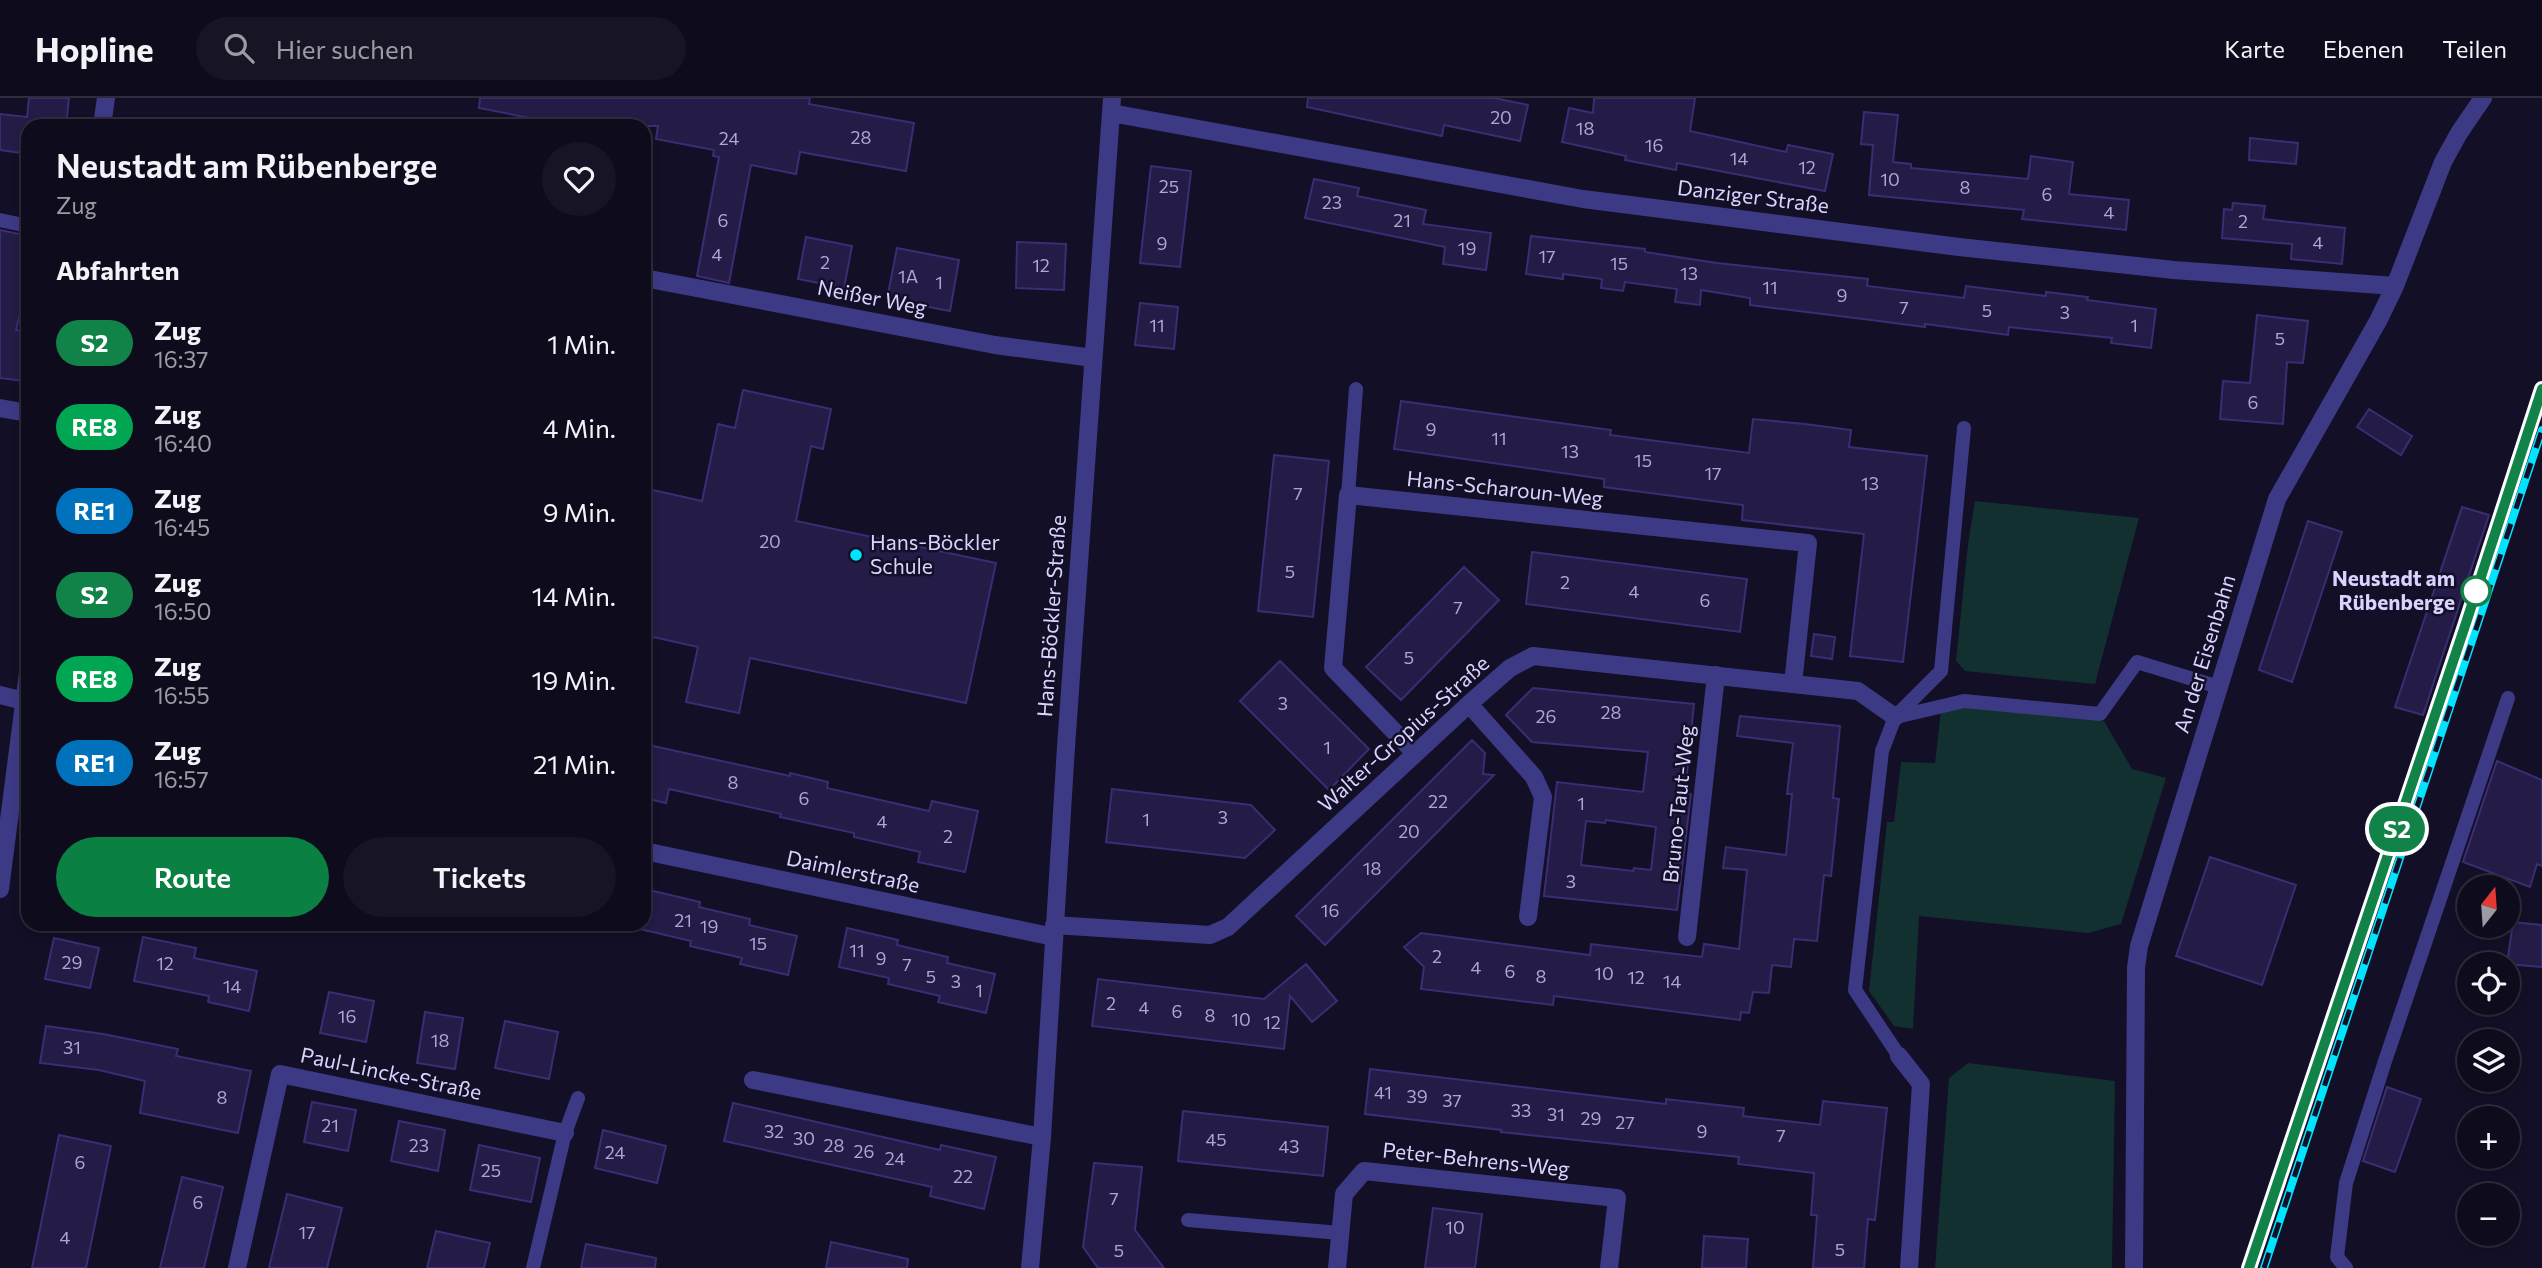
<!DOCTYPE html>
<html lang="de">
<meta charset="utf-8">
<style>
body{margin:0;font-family:Commissioner,sans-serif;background:#171425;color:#f1f3f6;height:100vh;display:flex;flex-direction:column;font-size:26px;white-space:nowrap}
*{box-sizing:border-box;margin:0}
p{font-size:23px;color:#9b9ba3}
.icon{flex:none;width:38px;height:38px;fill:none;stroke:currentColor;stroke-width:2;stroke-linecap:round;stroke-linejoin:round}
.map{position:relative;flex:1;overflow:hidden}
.sheet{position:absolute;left:21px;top:21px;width:630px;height:812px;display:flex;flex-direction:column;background:#0e0b1c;border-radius:21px;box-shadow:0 4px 10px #0003,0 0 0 2px #2e2b3b}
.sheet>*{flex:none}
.badge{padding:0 14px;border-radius:23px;font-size:24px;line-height:46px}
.needle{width:46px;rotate:17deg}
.buttons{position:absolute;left:2457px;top:777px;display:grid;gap:14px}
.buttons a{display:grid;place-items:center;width:63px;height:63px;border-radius:50%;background:#0e0b1c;box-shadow:0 4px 10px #0003,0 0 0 2px #2e2b3b;font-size:35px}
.map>.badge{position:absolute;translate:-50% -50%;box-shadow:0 0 0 4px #fff}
h2{padding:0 35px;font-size:26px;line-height:63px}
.round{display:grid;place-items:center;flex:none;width:74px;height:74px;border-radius:37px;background:#171425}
.summary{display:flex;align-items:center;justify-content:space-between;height:119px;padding:0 35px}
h1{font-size:33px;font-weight:600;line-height:52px}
.primary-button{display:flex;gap:14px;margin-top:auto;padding:14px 35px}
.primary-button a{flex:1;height:80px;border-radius:42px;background:#0b8043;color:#fff;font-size:28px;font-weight:600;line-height:80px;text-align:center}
.primary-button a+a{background:#171425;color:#f1f3f6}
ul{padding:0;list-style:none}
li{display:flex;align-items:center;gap:21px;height:84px;padding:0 35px}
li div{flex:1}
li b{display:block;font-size:26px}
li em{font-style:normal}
li .badge{min-width:77px;font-weight:700;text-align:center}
header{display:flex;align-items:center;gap:42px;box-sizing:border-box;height:98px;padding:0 35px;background:#0e0b1c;border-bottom:2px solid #2e2b3b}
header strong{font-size:33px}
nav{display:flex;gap:38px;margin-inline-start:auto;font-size:24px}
.search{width:490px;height:63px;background:#171425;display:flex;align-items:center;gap:18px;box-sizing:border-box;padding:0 24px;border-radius:38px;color:#9b9ba3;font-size:26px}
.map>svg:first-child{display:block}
</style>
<header>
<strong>Hopline</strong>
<div class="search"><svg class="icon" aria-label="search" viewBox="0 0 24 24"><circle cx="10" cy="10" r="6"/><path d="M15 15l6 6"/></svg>Hier suchen</div>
<nav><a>Karte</a><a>Ebenen</a><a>Teilen</a></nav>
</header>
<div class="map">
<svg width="2542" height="1170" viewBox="0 0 2542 1170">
<rect width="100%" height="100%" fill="#130f26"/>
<path fill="#12302f" d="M 1975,403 L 2139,420 L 2095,586 L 1965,573 L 1956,563 L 1968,446 Z
M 1964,609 L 2104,623 L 2132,671 L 2166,680 L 2121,826 L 2088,835 L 1919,818 L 1913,931 L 1894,928 L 1869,893 L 1887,724 L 1894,724 L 1901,664 L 1935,665 L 1941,612 Z
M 1968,965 L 2115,983 L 2112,1170 L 1935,1170 L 1949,980 Z"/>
<path fill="#241b47" stroke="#3b2d73" stroke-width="2" fill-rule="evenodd" d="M 29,0 L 69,0 L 66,28 L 28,28 L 28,56 L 0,52 L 0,16 L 27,19 Z
M 480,0 L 810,0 L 809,6 L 914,25 L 906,73 L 800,54 L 796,76 L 751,67 L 729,185 L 697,178 L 719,59 L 713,58 L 714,52 L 656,41 L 658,28 L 557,28 L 534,24 L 535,21 L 479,10 Z
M 1308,0 L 1494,0 L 1528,7 L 1520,43 L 1444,27 L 1442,38 L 1307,9 Z
M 1594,0 L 1695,0 L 1690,33 L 1786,54 L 1788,47 L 1833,56 L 1825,93 L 1677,65 L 1676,72 L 1625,62 L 1626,58 L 1562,44 L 1569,10 L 1593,15 Z
M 1864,14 L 1898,17 L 1893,64 L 1911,66 L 1911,70 L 2028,81 L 2031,58 L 2073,64 L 2069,96 L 2129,102 L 2126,132 L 2022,121 L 2024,112 L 1869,97 L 1873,47 L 1861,46 Z
M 2250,40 L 2298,45 L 2296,66 L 2249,62 Z
M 1151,68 L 1191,73 L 1180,169 L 1140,165 Z
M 1314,81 L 1359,90 L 1357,98 L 1426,112 L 1423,126 L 1491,135 L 1486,172 L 1443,166 L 1445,149 L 1305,120 Z
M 2233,105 L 2265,108 L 2263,121 L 2345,130 L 2342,166 L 2291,161 L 2292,146 L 2222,140 L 2224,111 L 2232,112 Z
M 0,132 L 28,138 L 28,183 L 16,232 L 28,233 L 24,283 L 0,280 Z
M 1531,138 L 1645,151 L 1645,154 L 1717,165 L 1868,181 L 1867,188 L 1964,200 L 1966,188 L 2046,198 L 2046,194 L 2088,199 L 2087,202 L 2156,211 L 2151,250 L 2111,245 L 2112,240 L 2009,229 L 2008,237 L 1925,226 L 1925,229 L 1879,223 L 1750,207 L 1750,200 L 1701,192 L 1700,207 L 1675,204 L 1677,191 L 1625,184 L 1623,193 L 1601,190 L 1602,181 L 1563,176 L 1563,181 L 1526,176 Z
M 806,139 L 852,148 L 844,190 L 798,181 Z
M 1017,144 L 1066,146 L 1064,192 L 1016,190 Z
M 897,150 L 959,162 L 950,213 L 887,201 Z
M 1140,205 L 1178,209 L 1174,251 L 1135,247 Z
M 2257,217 L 2308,223 L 2303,265 L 2287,264 L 2283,326 L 2220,321 L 2223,283 L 2250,285 Z
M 743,292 L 831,311 L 823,351 L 811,348 L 796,423 L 996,465 L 966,605 L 750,560 L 739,615 L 686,604 L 698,549 L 644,537 L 644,390 L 702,403 L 718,326 L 735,330 Z
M 1401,303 L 1611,332 L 1610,337 L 1749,355 L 1753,321 L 1805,326 L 1851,332 L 1849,349 L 1927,358 L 1903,564 L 1850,558 L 1864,436 L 1742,422 L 1743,407 L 1604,389 L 1604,381 L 1394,351 Z
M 2369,311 L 2412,338 L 2401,357 L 2357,329 Z
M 1274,357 L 1329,363 L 1313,519 L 1258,513 Z
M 2462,409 L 2489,417 L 2423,617 L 2395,609 Z
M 2308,423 L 2342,434 L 2292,584 L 2259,572 Z
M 1532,454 L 1747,481 L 1740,534 L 1526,506 Z
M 1464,469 L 1499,502 L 1401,602 L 1366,569 Z
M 1814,536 L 1835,539 L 1832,561 L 1811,558 Z
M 1280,563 L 1369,651 L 1329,692 L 1240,603 Z
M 1533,590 L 1694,606 L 1685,695 L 1691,696 L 1677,812 L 1544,798 L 1557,684 L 1643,694 L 1648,654 L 1532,644 L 1506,617 ZM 1606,722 L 1656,729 L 1651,772 L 1634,770 L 1633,773 L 1581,767 L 1586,723 L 1605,725 Z
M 1740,618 L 1840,628 L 1833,700 L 1839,701 L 1831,778 L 1824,777 L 1817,843 L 1794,841 L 1791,869 L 1772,867 L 1769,895 L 1753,894 L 1749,915 L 1741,914 L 1740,922 L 1554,898 L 1553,907 L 1421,891 L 1424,869 L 1404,849 L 1421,835 L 1590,857 L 1591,846 L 1702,859 L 1704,846 L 1739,851 L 1747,772 L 1723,770 L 1726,749 L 1786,757 L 1792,696 L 1787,696 L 1793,645 L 1737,638 Z
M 1472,642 L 1485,655 L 1483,676 L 1494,677 L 1325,847 L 1296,818 Z
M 644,646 L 790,678 L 790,675 L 828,684 L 827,690 L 929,713 L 932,703 L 978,713 L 965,774 L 918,764 L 920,754 L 854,739 L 854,735 L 780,719 L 781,716 L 669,691 L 666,705 L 644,700 Z
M 2497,663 L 2542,682 L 2542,768 L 2537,766 L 2530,789 L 2463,764 Z
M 1112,691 L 1251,707 L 1275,732 L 1245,760 L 1106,744 Z
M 2210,759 L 2296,787 L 2262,887 L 2176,858 Z
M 649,792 L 700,804 L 699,809 L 750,821 L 749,827 L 797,838 L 788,877 L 740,866 L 742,860 L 690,848 L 691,843 L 640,831 L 642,826 L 644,826 Z
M 2513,824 L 2542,827 L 2542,869 L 2507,866 Z
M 847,830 L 898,842 L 897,847 L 948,859 L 947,865 L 995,876 L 986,915 L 938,904 L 940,898 L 888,886 L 889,880 L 839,869 Z
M 143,839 L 196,850 L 194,860 L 257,873 L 249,913 L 208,904 L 209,898 L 134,883 Z
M 54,840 L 99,850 L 90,890 L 45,881 Z
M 1306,866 L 1337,903 L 1312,924 L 1290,898 L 1284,951 L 1092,928 L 1098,881 L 1264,901 Z
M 329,894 L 374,903 L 366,944 L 320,935 Z
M 425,914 L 463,920 L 455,971 L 417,965 Z
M 505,923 L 558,934 L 549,981 L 495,970 Z
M 46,928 L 103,936 L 178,951 L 176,958 L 251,973 L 238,1035 L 140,1015 L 145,983 L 99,972 L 40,965 Z
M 1370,971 L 1666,1006 L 1666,1001 L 1744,1010 L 1743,1018 L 1820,1027 L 1823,1003 L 1887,1010 L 1875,1122 L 1868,1121 L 1864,1170 L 1813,1170 L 1817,1117 L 1811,1117 L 1814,1075 L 1738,1066 L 1739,1059 L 1501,1034 L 1501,1032 L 1365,1016 Z
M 2387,989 L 2421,1001 L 2395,1074 L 2363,1063 Z
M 312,1004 L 356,1012 L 348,1053 L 304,1044 Z
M 733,1005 L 940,1052 L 941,1047 L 996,1059 L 984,1111 L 930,1098 L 932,1089 L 724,1043 Z
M 1183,1013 L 1328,1029 L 1323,1078 L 1178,1063 Z
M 399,1023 L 445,1032 L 438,1073 L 391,1063 Z
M 603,1032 L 666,1048 L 657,1085 L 595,1070 Z
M 59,1037 L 111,1048 L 86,1170 L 32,1170 Z
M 479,1047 L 540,1060 L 531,1104 L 470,1092 Z
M 1094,1065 L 1142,1069 L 1135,1132 L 1164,1170 L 1098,1170 L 1083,1149 Z
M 182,1079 L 223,1089 L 204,1170 L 160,1170 Z
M 287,1096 L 342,1110 L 327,1170 L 269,1170 Z
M 1433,1110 L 1482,1116 L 1475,1170 L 1425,1170 Z
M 436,1133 L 490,1145 L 484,1170 L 427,1170 Z
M 1704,1138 L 1748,1141 L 1746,1170 L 1702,1170 Z
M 831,1144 L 908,1161 L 907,1170 L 826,1170 Z
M 586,1146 L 656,1160 L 655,1170 L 581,1170 Z"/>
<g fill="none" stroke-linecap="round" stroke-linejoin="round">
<path stroke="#3d3a85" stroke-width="14" d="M 0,122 L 28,128
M 1348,397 L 1356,291
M 1896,619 L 1964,603 L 2100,616 L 2137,564 L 2219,589
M 1899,958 L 1855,892 L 1882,653 L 1895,619 L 1941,573 L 1964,330
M 1188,1122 L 1340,1135
M 533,1170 L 565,1035 L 578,1000
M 2346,1170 L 2337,1159 L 2346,1085 L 2385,963 L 2508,600"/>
<path stroke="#3d3a85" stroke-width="18" d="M 1111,15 L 1583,101 L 1959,149 L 2174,172 L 2395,188
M 102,28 L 106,0
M 644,180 L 995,247 L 1093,260
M 0,310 L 28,315
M 0,597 L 24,603
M 1469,606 L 1534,679 L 1543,699 L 1528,819
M 1415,655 L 1333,570 L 1348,397 L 1808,445 L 1793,586
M 644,753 L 1054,839
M 0,791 L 28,575
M 1054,827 L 1210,837 L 1228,829 L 1469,606 L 1510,570 L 1533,558 L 1858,593 L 1895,619
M 1687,839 L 1716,577
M 1899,958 L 1921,986 L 1909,1170
M 753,982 L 1042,1039
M 237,1170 L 280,976 L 565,1035
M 1030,1170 L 1042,1039 L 1066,649 L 1112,0
M 1337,1170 L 1344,1096 L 1364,1073 L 1617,1100 L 1609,1170
M 2134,1170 L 2136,870 L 2139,848 L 2277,401 L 2378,223 L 2395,188 L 2443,64 L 2459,35 L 2483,0"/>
<g stroke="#00e5ff" stroke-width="8">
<path id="rail" d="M 2249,1170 L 2473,505 L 2542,291
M 2264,1170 L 2542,332"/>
</g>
<use href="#rail" stroke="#130f26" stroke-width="5" stroke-dasharray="16" stroke-linecap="butt"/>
</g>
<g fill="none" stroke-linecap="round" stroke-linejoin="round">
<g stroke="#fff" stroke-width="16">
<path id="line" d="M 2249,1170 L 2465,528 L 2542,291"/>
</g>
<use href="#line" stroke="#118349" stroke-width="10"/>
</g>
<circle fill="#00e5ff" stroke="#130f26" stroke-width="2.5" cx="856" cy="457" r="7"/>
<circle fill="#fff" stroke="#118349" stroke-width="3.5" cx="2476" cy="493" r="14"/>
<g text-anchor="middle" stroke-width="5" stroke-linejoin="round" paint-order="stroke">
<g font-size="18" fill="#aca6d1">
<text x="1501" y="26">20</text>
<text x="1585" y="37">18</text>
<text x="861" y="46">28</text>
<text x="729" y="47">24</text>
<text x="1654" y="54">16</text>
<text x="1739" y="67">14</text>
<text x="1807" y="76">12</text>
<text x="1890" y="88">10</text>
<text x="1169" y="95">25</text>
<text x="1965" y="96">8</text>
<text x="2047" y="103">6</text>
<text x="1332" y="111">23</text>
<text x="2109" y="121">4</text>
<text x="723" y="129">6</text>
<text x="1402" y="129">21</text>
<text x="2243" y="130">2</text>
<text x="2318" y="151">4</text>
<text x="1162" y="152">9</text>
<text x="1467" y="157">19</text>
<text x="717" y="163">4</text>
<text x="1547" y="165">17</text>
<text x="825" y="171">2</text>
<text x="1619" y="172">15</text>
<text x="1041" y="174">12</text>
<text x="1689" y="182">13</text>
<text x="908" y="185">1A</text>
<text x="939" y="191">1</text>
<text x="1770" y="196">11</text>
<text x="1842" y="204">9</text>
<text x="1904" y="216">7</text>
<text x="1987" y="219">5</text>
<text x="2065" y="221">3</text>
<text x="1157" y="234">11</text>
<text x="2134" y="234">1</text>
<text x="2280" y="247">5</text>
<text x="2253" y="311">6</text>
<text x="1431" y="338">9</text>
<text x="1499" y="347">11</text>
<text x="1570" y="360">13</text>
<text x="1643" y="369">15</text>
<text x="1713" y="382">17</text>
<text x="1870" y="392">13</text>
<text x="1298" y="402">7</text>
<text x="770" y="450">20</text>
<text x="1290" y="480">5</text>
<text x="1565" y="491">2</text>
<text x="1634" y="500">4</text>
<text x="1705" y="509">6</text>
<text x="1458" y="516">7</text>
<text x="1409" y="566">5</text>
<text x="1283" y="612">3</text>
<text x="1611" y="621">28</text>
<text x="1546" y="625">26</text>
<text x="1327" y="656">1</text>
<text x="733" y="691">8</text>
<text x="804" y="707">6</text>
<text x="1438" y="710">22</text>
<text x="1581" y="712">1</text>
<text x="1223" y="726">3</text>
<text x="1146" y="728">1</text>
<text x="882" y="730">4</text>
<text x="1409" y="740">20</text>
<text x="948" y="745">2</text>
<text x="1372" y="777">18</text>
<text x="1571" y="790">3</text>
<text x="1330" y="819">16</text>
<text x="683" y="829">21</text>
<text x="709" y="835">19</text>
<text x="758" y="852">15</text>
<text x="857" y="859">11</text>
<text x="1437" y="865">2</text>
<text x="881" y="867">9</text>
<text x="72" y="871">29</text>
<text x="165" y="872">12</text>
<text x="907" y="873">7</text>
<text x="1476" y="876">4</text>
<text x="1510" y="880">6</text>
<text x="1604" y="882">10</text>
<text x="931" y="885">5</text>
<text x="1541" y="885">8</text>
<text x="1636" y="886">12</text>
<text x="956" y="890">3</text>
<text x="1672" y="890">14</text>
<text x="232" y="895">14</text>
<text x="979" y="899">1</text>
<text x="1111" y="912">2</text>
<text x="1144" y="916">4</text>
<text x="1177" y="920">6</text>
<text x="1210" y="924">8</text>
<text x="347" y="925">16</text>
<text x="1241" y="928">10</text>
<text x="1272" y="931">12</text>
<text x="440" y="949">18</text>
<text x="72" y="956">31</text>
<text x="1383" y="1001">41</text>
<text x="1417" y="1005">39</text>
<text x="222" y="1006">8</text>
<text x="1452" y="1009">37</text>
<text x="1521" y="1019">33</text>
<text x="1556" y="1023">31</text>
<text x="1591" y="1027">29</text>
<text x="1625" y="1031">27</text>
<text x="330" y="1034">21</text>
<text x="774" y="1040">32</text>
<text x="1702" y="1040">9</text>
<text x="1781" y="1044">7</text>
<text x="804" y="1047">30</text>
<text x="1216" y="1048">45</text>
<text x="419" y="1054">23</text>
<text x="834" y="1054">28</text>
<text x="1289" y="1055">43</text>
<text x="864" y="1060">26</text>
<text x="615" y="1061">24</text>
<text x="895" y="1067">24</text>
<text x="80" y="1071">6</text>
<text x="491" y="1079">25</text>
<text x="963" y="1085">22</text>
<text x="1114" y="1107">7</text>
<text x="198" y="1111">6</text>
<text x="1455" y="1136">10</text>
<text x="307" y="1141">17</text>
<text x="65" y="1146">4</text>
<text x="1840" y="1158">5</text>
<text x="1119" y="1159">5</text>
</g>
<g font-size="21" fill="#d9d4ff" stroke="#130f26">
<text transform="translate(1753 99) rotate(7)" y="7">Danziger Straße</text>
<text transform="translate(872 200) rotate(11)" y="7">Neißer Weg</text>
<text transform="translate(1505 391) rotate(6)" y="7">Hans-Scharoun-Weg</text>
<text transform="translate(1052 518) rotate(-86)" y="7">Hans-Böckler-Straße</text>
<text transform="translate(2205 556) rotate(-73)" y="7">An der Eisenbahn</text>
<text transform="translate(1404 636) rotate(-42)" y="7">Walter-Gropius-Straße</text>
<text transform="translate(1679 706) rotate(-84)" y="7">Bruno-Taut-Weg</text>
<text transform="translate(853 774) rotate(12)" y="7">Daimlerstraße</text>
<text transform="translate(391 976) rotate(12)" y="7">Paul-Lincke-Straße</text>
<text transform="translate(1476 1062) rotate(6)" y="7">Peter-Behrens-Weg</text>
</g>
<g font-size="21" fill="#d9d4ff" stroke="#130f26" text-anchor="start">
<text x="870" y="452">Hans-Böckler<tspan x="870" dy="24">Schule</tspan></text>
</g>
<g font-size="21" font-weight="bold" fill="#d9d4ff" stroke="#130f26" text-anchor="end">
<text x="2455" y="488">Neustadt am<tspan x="2455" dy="24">Rübenberge</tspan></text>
</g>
</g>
</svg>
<div class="buttons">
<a><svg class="needle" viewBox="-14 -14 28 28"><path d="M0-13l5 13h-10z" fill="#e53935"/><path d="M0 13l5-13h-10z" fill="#9b9ba3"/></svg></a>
<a><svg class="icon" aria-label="locate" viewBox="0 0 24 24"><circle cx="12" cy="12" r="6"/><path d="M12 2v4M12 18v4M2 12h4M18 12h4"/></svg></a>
<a><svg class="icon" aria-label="layers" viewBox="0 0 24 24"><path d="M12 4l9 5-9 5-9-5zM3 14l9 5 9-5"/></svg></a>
<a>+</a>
<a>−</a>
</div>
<b class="badge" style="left:2397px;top:731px;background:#118349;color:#fff">S2</b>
<section class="sheet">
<div class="summary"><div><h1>Neustadt am Rübenberge</h1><p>Zug</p></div><a class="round"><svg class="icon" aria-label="heart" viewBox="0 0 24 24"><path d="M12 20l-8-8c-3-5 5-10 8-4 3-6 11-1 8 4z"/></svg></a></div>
<h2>Abfahrten</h2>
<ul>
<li><span class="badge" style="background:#118349;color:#fff">S2</span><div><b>Zug</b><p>16:37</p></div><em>1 Min.</em></li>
<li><span class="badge" style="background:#00a651;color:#fff">RE8</span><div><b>Zug</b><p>16:40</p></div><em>4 Min.</em></li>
<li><span class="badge" style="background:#0072bc;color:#fff">RE1</span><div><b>Zug</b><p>16:45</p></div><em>9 Min.</em></li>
<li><span class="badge" style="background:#118349;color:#fff">S2</span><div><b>Zug</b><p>16:50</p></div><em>14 Min.</em></li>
<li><span class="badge" style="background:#00a651;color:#fff">RE8</span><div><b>Zug</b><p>16:55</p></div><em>19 Min.</em></li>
<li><span class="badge" style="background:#0072bc;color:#fff">RE1</span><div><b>Zug</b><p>16:57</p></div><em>21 Min.</em></li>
</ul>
<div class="primary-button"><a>Route</a><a>Tickets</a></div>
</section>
</div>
